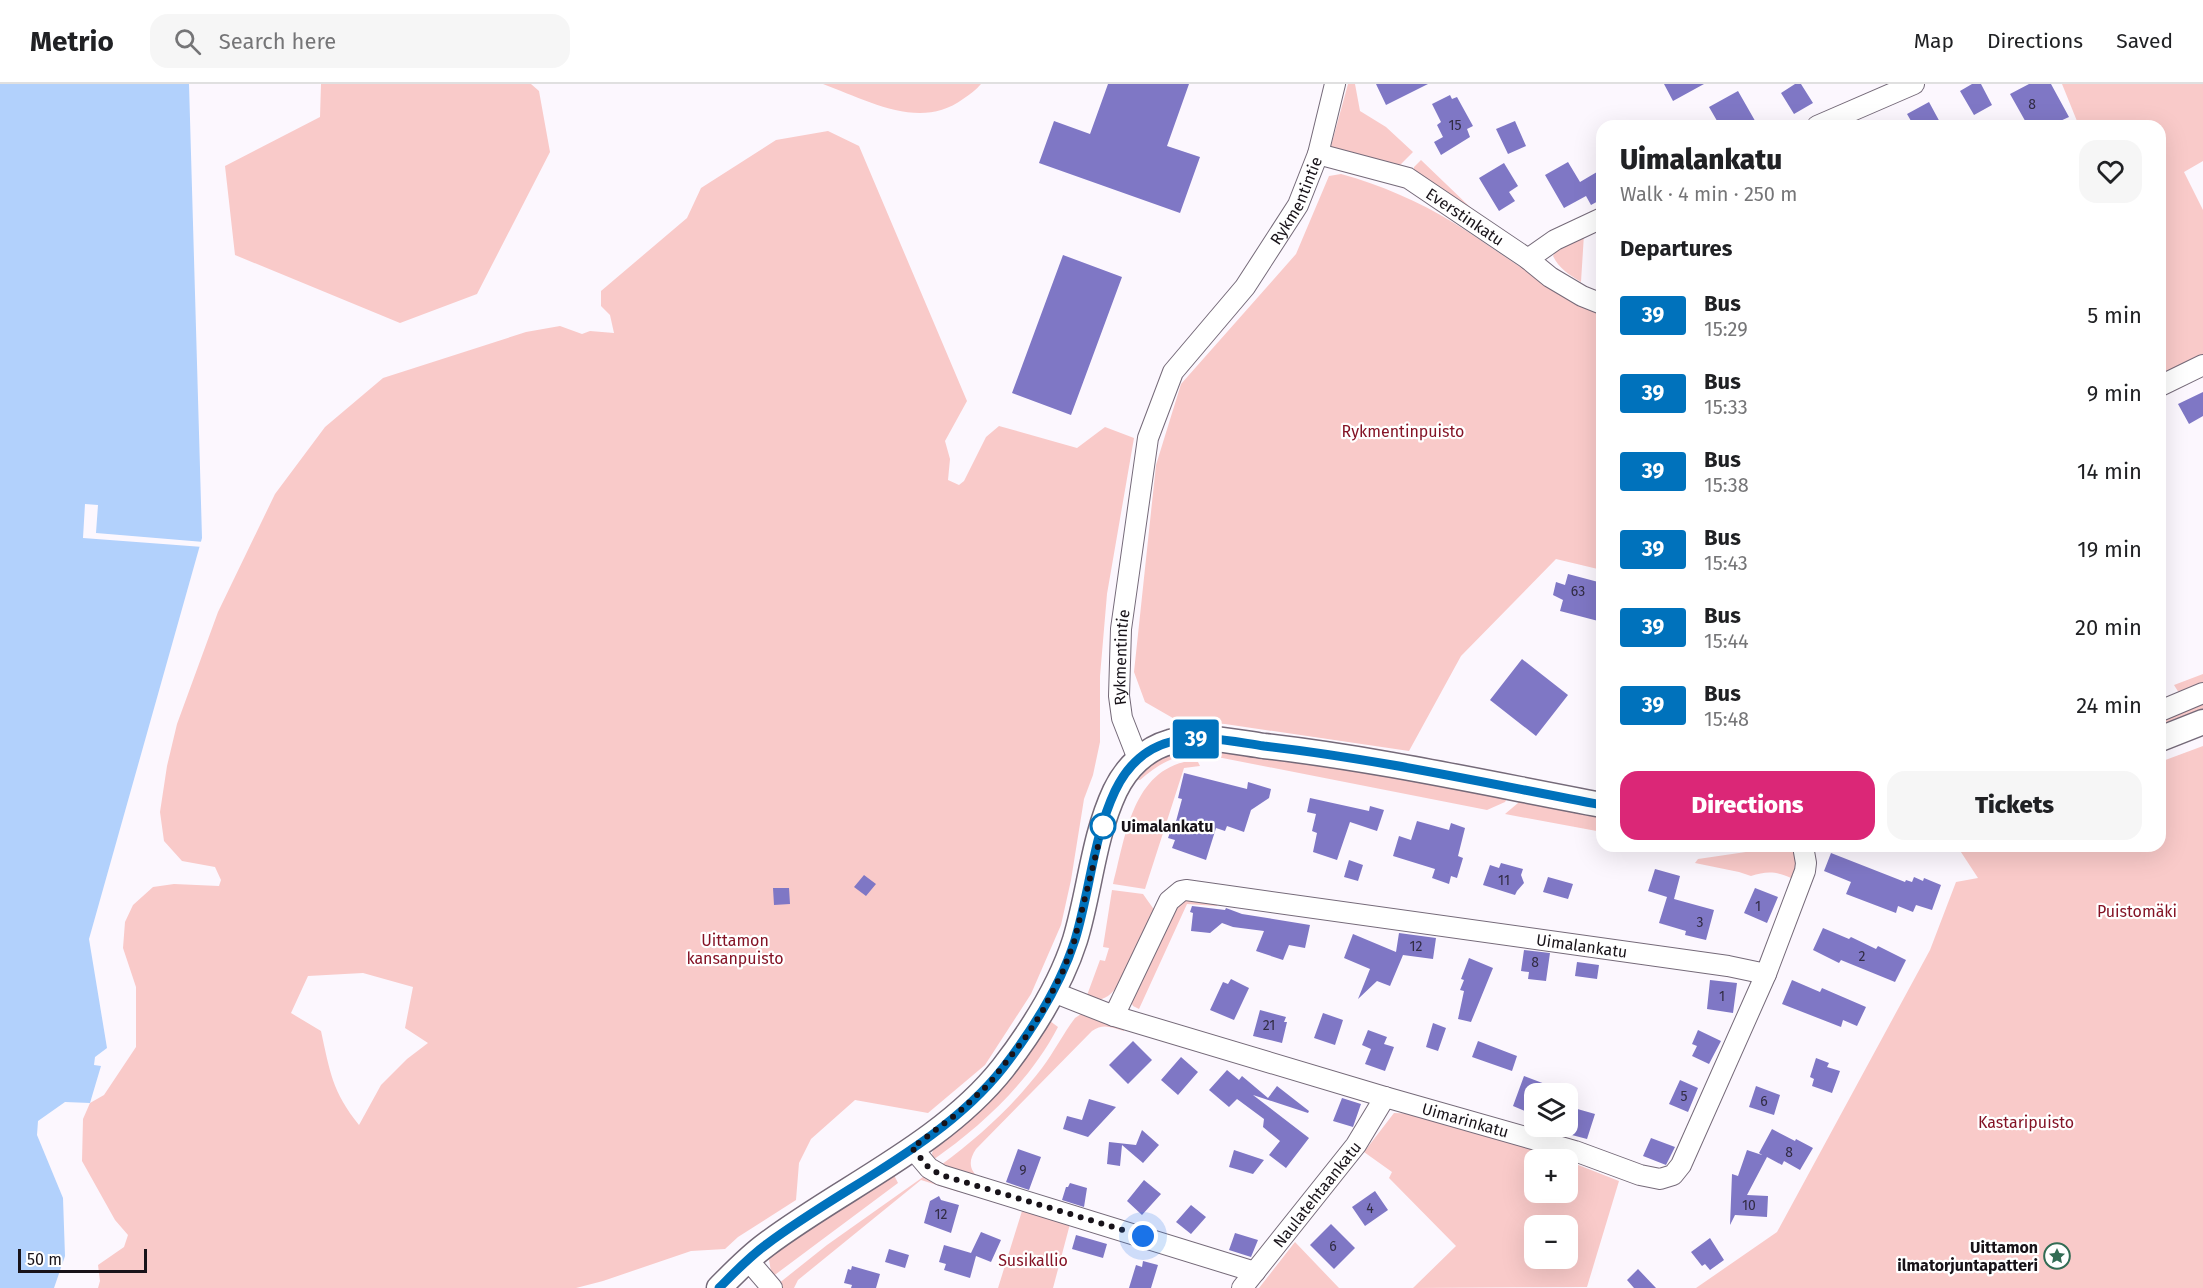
<!DOCTYPE html>
<meta charset="utf-8">
<style>
body{margin:0;font-family:"Fira Sans",sans-serif;background:#f6f6f6;color:#202124;height:100vh;display:flex;flex-direction:column;font-size:22px;white-space:nowrap}
*{box-sizing:border-box;margin:0}
p{font-size:20px;color:#757577}
.icon{flex:none;width:33px;height:33px;fill:none;stroke:currentColor;stroke-width:2;stroke-linecap:round;stroke-linejoin:round}
.map{position:relative;flex:1;overflow:hidden}
.sheet{position:absolute;left:1596px;top:36px;width:570px;height:732px;display:flex;flex-direction:column;background:#fff;border-radius:18px;box-shadow:0 6px 24px #0002}
.sheet>*{flex:none}
.badge{padding:0 12px;border-radius:4px;font-size:21px;line-height:39px}
.buttons{position:absolute;left:1524px;top:999px;display:grid;gap:12px}
.buttons a{display:grid;place-items:center;width:54px;height:54px;border-radius:12px;background:#fff;box-shadow:0 6px 24px #0002;font-size:30px}
.scale{position:absolute;left:18px;bottom:15px;width:129px;box-sizing:border-box;padding-left:6px;border:3px solid #181319;border-top:0;font-size:16px;line-height:21px;white-space:nowrap;color:#181319;-webkit-text-stroke:4px #fff;paint-order:stroke}
.you{position:absolute;width:30px;height:30px;margin:-15px;border:4px solid #fff;border-radius:50%;background:#1a73e8;box-shadow:0 0 0 9px #1a73e833}
.map>.badge{position:absolute;translate:-50% -50%;box-shadow:0 0 0 3px #fff}
h2{padding:0 24px;font-size:22px;line-height:54px}
.round{display:grid;place-items:center;flex:none;width:63px;height:63px;border-radius:18px;background:#f6f6f6}
.headline{display:flex;align-items:center;justify-content:space-between;height:102px;padding:0 24px}
h1{font-size:28px;font-weight:800;line-height:45px}
.action{display:flex;gap:12px;margin-top:auto;padding:12px 24px}
.action a{flex:1;height:69px;border-radius:18px;background:#db2777;color:#fff;font-size:24px;font-weight:800;line-height:69px;text-align:center}
.action a+a{background:#f6f6f6;color:#202124}
ul{padding:0;list-style:none}
li{display:flex;align-items:center;gap:18px;height:78px;padding:0 24px}
li div{flex:1}
li b{display:block;font-size:22px}
li em{font-style:normal}
li .badge{min-width:66px;font-weight:700;text-align:center}
header{display:flex;align-items:center;gap:36px;box-sizing:border-box;height:84px;padding:0 30px;background:#fff;border-bottom:2px solid #e0e0e0}
header strong{font-size:28px}
nav{display:flex;gap:33px;margin-inline-start:auto;font-size:21px}
.search{width:420px;height:54px;background:#f6f6f6;display:flex;align-items:center;gap:15px;box-sizing:border-box;padding:0 21px;border-radius:18px;color:#757577;font-size:22px}
.map>svg:first-child{display:block}
</style>
<header>
<strong>Metrio</strong>
<div class="search"><svg class="icon" aria-label="search" viewBox="0 0 24 24"><circle cx="10" cy="10" r="6"/><path d="M15 15l6 6"/></svg>Search here</div>
<nav><a>Map</a><a>Directions</a><a>Saved</a></nav>
</header>
<div class="map">
<svg width="2203" height="1204" viewBox="0 0 2203 1204">
<rect width="100%" height="100%" fill="#fcf7fe"/>
<path fill="#f9cac9" fill-rule="evenodd" d="M 321,0 L 531,0 L 539,7 L 550,68 L 477,210 L 400,239 L 235,171 L 225,82 L 320,33 Z
M 823,0 L 981,0 C 976,6 970,10 963,15 C 920,47 867,16 823,0 Z
M 1348,0 L 1355,0 L 1360,27 L 1386,43 L 1413,68 L 1401,80 L 1393,85 L 1333,66 L 1331,62 Z
M 2062,0 L 2203,0 L 2203,77 L 2184,88 L 2203,126 L 2203,273 L 2160,293 L 2160,42 L 2079,42 Z
M 828,47 L 859,62 L 967,317 L 945,357 L 950,375 L 948,396 L 959,401 L 964,397 L 986,353 L 999,342 L 1077,364 L 1105,343 L 1134,354 L 1107,510 L 1100,592 L 1100,658 L 1093,691 L 1084,715 L 1071,796 L 1061,841 L 1031,910 L 985,981 L 928,1029 L 855,1016 L 811,1055 L 799,1079 L 796,1116 L 738,1153 L 725,1165 L 691,1167 L 603,1197 L 576,1204 L 98,1204 L 100,1197 L 98,1181 L 124,1163 L 128,1151 L 115,1136 L 82,1077 L 83,1035 L 90,1019 L 104,1011 L 136,963 L 136,903 L 123,864 L 125,838 L 133,821 L 153,803 L 174,800 L 219,802 L 221,796 L 215,783 L 182,777 L 164,757 L 160,728 L 167,682 L 177,640 L 218,528 L 275,410 L 325,343 L 383,294 L 526,248 L 560,242 L 582,250 L 590,247 L 614,249 L 610,231 L 601,222 L 601,207 L 687,134 L 701,104 L 776,56 ZM 363,889 L 413,903 L 405,944 L 428,959 L 407,975 L 381,1001 L 359,1041 C 332,1007 330,988 321,947 L 291,929 L 308,892 Z
M 1421,76 L 1471,124 L 1464,127 L 1414,88 L 1414,83 Z
M 1341,90 C 1381,101 1418,117 1454,139 C 1503,170 1549,206 1602,229 L 1602,486 L 1556,475 L 1461,572 L 1409,667 L 1225,640 L 1178,637 L 1145,618 L 1134,588 L 1156,381 L 1181,300 L 1296,170 L 1329,92 Z
M 1584,150 L 1581,198 C 1570,191 1559,185 1553,172 C 1559,161 1573,156 1584,150 Z
M 2203,590 L 2203,604 L 2181,612 L 2174,601 Z
M 2203,614 L 2203,627 L 2160,644 L 2160,631 Z
M 2203,662 L 2203,1204 L 1696,1204 L 1777,1148 L 1930,866 L 1956,798 L 1978,794 L 1957,762 L 2160,762 L 2160,678 Z
M 1192,666 L 1303,676 L 1508,713 L 1505,718 L 1487,726 L 1202,670 C 1175,670 1160,679 1140,696 L 1138,696 C 1154,675 1166,670 1192,666 Z
M 1184,678 L 1198,678 L 1200,682 L 1184,684 L 1145,805 L 1113,800 C 1125,756 1131,691 1184,678 Z
M 1519,715 L 1602,732 L 1602,748 L 1505,730 L 1518,719 Z
M 1672,762 L 1732,762 L 1702,766 Z
M 1786,762 L 1793,762 C 1798,771 1798,787 1791,794 C 1776,787 1766,787 1751,792 L 1739,788 L 1695,779 L 1698,775 Z
M 1112,806 L 1143,810 L 1155,827 C 1146,846 1124,902 1108,912 C 1100,917 1095,917 1086,914 L 1100,876 L 1105,877 L 1109,864 L 1103,863 Z
M 1185,814 L 1217,818 L 1217,822 L 1187,820 L 1139,925 L 1133,922 L 1131,918 L 1173,826 Z
M 1081,930 L 1125,942 L 1124,947 C 1111,943 1103,939 1092,947 L 976,1065 C 968,1077 969,1086 980,1095 L 941,1081 C 979,1053 1013,1022 1042,984 C 1054,968 1063,950 1075,934 Z
M 1050,937 L 1058,943 C 1030,997 982,1042 933,1076 L 932,1069 L 936,1061 L 1024,975 Z
M 1394,1029 L 1418,1030 L 1562,1075 L 1534,1076 L 1534,1108 L 1568,1108 L 1568,1077 L 1619,1097 L 1587,1203 L 1413,1204 L 1456,1162 L 1389,1094 L 1392,1088 L 1364,1068 ZM 1534,1142 L 1568,1142 L 1568,1174 L 1534,1174 Z
M 893,1089 L 898,1099 L 772,1193 L 769,1176 C 778,1157 870,1104 893,1089 Z
M 927,1092 L 960,1103 L 959,1108 L 921,1096 L 798,1196 L 794,1204 L 782,1204 L 778,1200 L 827,1161 L 923,1093 Z
M 1022,1127 L 1070,1140 L 1053,1204 L 998,1204 Z
M 1295,1158 L 1339,1204 L 1259,1204 Z"/>
<path fill="#b2d1fc" d="M 0,0 L 189,0 L 202,454 L 89,855 L 107,964 L 95,973 L 94,981 L 101,982 L 90,1019 L 65,1018 L 38,1037 L 37,1051 L 63,1114 L 65,1172 L 54,1204 L 0,1204 Z"/>
<path fill="#fcf7fe" d="M 85,420 L 98,421 L 96,449 L 204,458 L 203,463 L 83,454 Z"/>
<path fill="#7f77c5" d="M 1108,0 L 1189,0 L 1167,62 L 1200,73 L 1180,129 L 1039,79 L 1054,37 L 1090,50 Z
M 1376,0 L 1428,0 L 1386,21 Z
M 1664,0 L 1704,0 L 1673,17 Z
M 1795,0 L 1801,0 L 1813,19 L 1794,30 L 1781,9 Z
M 1972,0 L 1981,0 L 1992,21 L 1974,31 L 1960,7 Z
M 2029,0 L 2051,0 L 2069,33 L 2049,42 L 2028,42 L 2010,10 Z
M 1738,7 L 1758,42 L 1720,42 L 1709,23 Z
M 1450,11 L 1452,15 L 1457,13 L 1473,42 L 1467,45 L 1470,53 L 1441,71 L 1434,58 L 1443,53 L 1437,41 L 1441,38 L 1432,20 Z
M 1929,18 L 1942,42 L 1914,42 L 1907,30 Z
M 1515,37 L 1526,62 L 1508,70 L 1496,45 Z
M 1568,78 L 1580,98 L 1602,85 L 1602,115 L 1591,121 L 1586,112 L 1564,124 L 1545,91 Z
M 1504,79 L 1518,102 L 1509,108 L 1515,117 L 1499,127 L 1479,94 Z
M 1063,171 L 1122,193 L 1071,331 L 1012,309 Z
M 2203,308 L 2203,332 L 2189,340 L 2178,320 Z
M 1568,490 L 1602,499 L 1602,538 L 1560,527 L 1563,516 L 1553,511 L 1556,498 L 1565,501 Z
M 1522,575 L 1568,611 L 1536,652 L 1490,616 Z
M 1184,689 L 1247,705 L 1248,698 L 1271,705 L 1269,714 L 1251,726 L 1244,748 L 1227,742 L 1225,747 L 1216,744 L 1206,776 L 1172,764 L 1175,756 L 1168,754 L 1173,740 L 1175,741 L 1182,715 L 1178,714 Z
M 1310,714 L 1369,727 L 1370,722 L 1384,726 L 1377,747 L 1350,738 L 1337,776 L 1313,768 L 1317,749 L 1312,747 L 1316,730 L 1307,728 Z
M 1417,737 L 1449,746 L 1451,739 L 1465,744 L 1458,772 L 1463,774 L 1457,794 L 1451,792 L 1449,800 L 1432,794 L 1435,785 L 1393,772 L 1399,752 L 1411,756 Z
M 1831,769 L 1905,798 L 1906,796 L 1912,798 L 1914,793 L 1923,797 L 1924,794 L 1941,801 L 1932,826 L 1916,821 L 1913,828 L 1898,822 L 1896,829 L 1846,810 L 1851,798 L 1824,787 Z
M 1349,776 L 1363,781 L 1358,797 L 1344,793 Z
M 1501,779 L 1523,785 L 1521,791 L 1524,799 L 1517,807 L 1515,811 L 1483,801 L 1490,781 L 1499,784 Z
M 1655,785 L 1680,792 L 1674,815 L 1714,826 L 1706,856 L 1685,851 L 1686,847 L 1659,839 L 1667,813 L 1648,807 Z
M 864,791 L 876,800 L 866,812 L 854,803 Z
M 1548,793 L 1573,800 L 1568,815 L 1543,808 Z
M 773,804 L 789,804 L 790,820 L 774,821 Z
M 1755,804 L 1778,813 L 1767,839 L 1744,829 Z
M 1192,822 L 1225,826 L 1226,824 L 1242,830 L 1310,841 L 1305,864 L 1289,861 L 1283,876 L 1256,867 L 1264,847 L 1233,843 L 1222,839 L 1210,849 L 1191,847 L 1193,829 L 1190,828 Z
M 1823,844 L 1849,855 L 1851,853 L 1876,865 L 1878,862 L 1906,876 L 1895,898 L 1841,876 L 1839,879 L 1813,866 Z
M 1399,849 L 1436,854 L 1433,875 L 1403,871 L 1390,902 L 1377,897 L 1358,915 L 1370,885 L 1344,874 L 1353,850 L 1396,868 Z
M 1524,866 L 1550,869 L 1546,897 L 1528,895 L 1529,888 L 1521,887 Z
M 1469,874 L 1493,884 L 1471,938 L 1458,935 L 1464,907 L 1460,906 L 1464,896 L 1461,895 Z
M 1577,878 L 1599,881 L 1597,895 L 1575,892 Z
M 1231,895 L 1249,904 L 1234,936 L 1210,926 L 1223,898 L 1228,900 Z
M 1710,896 L 1737,899 L 1733,929 L 1707,925 Z
M 1792,896 L 1820,908 L 1822,904 L 1866,923 L 1857,942 L 1843,936 L 1841,943 L 1782,920 Z
M 1260,926 L 1286,933 L 1284,938 L 1287,938 L 1282,959 L 1253,952 Z
M 1323,929 L 1343,936 L 1335,961 L 1314,954 Z
M 1433,939 L 1446,944 L 1438,967 L 1426,963 Z
M 1368,946 L 1387,953 L 1384,960 L 1394,963 L 1385,987 L 1365,980 L 1371,965 L 1362,961 Z
M 1698,946 L 1721,957 L 1709,980 L 1692,972 L 1697,962 L 1692,960 Z
M 1133,957 L 1152,976 L 1128,1000 L 1109,981 Z
M 1478,957 L 1517,972 L 1512,987 L 1472,973 Z
M 1181,973 L 1198,988 L 1178,1011 L 1161,996 Z
M 1816,974 L 1829,979 L 1827,983 L 1840,987 L 1832,1009 L 1812,1002 L 1814,995 L 1810,993 Z
M 1227,986 L 1239,996 L 1242,992 L 1268,1014 L 1277,1002 L 1309,1027 L 1308,1029 L 1253,1011 L 1309,1054 L 1286,1084 L 1269,1071 L 1280,1057 L 1263,1043 L 1264,1035 L 1237,1015 L 1229,1023 L 1209,1006 Z
M 1524,992 L 1566,1008 L 1566,1010 L 1534,1010 L 1534,1031 L 1513,1022 Z
M 1680,996 L 1698,1004 L 1688,1028 L 1669,1020 Z
M 1756,1002 L 1780,1011 L 1774,1031 L 1749,1023 Z
M 1342,1014 L 1361,1020 L 1353,1043 L 1333,1037 Z
M 1089,1015 L 1116,1023 L 1088,1053 L 1063,1045 L 1067,1032 L 1082,1036 Z
M 1574,1024 L 1595,1030 L 1587,1055 L 1568,1050 L 1568,1028 L 1573,1030 Z
M 1772,1045 L 1795,1057 L 1796,1055 L 1813,1064 L 1800,1086 L 1784,1077 L 1782,1081 L 1767,1073 L 1747,1111 L 1768,1112 L 1767,1133 L 1735,1131 L 1730,1141 L 1732,1090 L 1738,1092 L 1747,1066 L 1762,1071 L 1759,1069 Z
M 1142,1046 L 1159,1061 L 1143,1079 L 1122,1061 L 1120,1082 L 1107,1080 L 1109,1058 L 1136,1061 Z
M 1651,1054 L 1675,1063 L 1666,1081 L 1643,1072 Z
M 1018,1065 L 1041,1073 L 1029,1106 L 1006,1098 Z
M 1234,1066 L 1264,1076 L 1253,1090 L 1229,1083 Z
M 1144,1096 L 1161,1110 L 1142,1131 L 1127,1117 Z
M 1070,1099 L 1087,1104 L 1084,1123 L 1062,1116 L 1066,1103 L 1068,1103 Z
M 1375,1107 L 1388,1126 L 1365,1142 L 1352,1123 Z
M 939,1112 L 941,1116 L 959,1121 L 951,1149 L 924,1139 L 930,1117 Z
M 1191,1121 L 1206,1133 L 1191,1150 L 1176,1138 Z
M 1331,1140 L 1355,1164 L 1334,1185 L 1310,1161 Z
M 981,1148 L 1001,1156 L 991,1178 L 976,1172 L 970,1194 L 944,1186 L 946,1180 L 939,1178 L 944,1161 L 971,1169 Z
M 1235,1149 L 1258,1156 L 1251,1173 L 1229,1166 Z
M 1076,1151 L 1107,1160 L 1103,1174 L 1072,1165 Z
M 1710,1154 L 1724,1176 L 1710,1186 L 1705,1180 L 1702,1182 L 1691,1168 Z
M 889,1165 L 909,1171 L 905,1184 L 885,1178 Z
M 1143,1177 L 1158,1181 L 1151,1204 L 1129,1204 L 1136,1181 L 1142,1183 Z
M 852,1182 L 880,1190 L 876,1204 L 851,1204 L 852,1201 L 844,1199 L 848,1185 L 851,1186 Z
M 1638,1185 L 1656,1204 L 1634,1204 L 1627,1196 Z"/>
<g fill="none" stroke-linecap="round" stroke-linejoin="round">
<g stroke="#756a79" stroke-width="22">
<g id="minor">
<path d="M 1817,42 L 1914,0"/>
<path id="s1" d="M 1318,70 L 1408,94 L 1528,175 L 1550,193 L 1582,212 L 1602,220"/>
<path d="M 1528,175 L 1555,156 L 1602,134"/>
<path d="M 2160,302 L 2203,281"/>
<path d="M 2160,627 L 2203,609"/>
<path id="s2" d="M 1138,675 L 1122,634 L 1119,612 L 1121,545 L 1148,354 L 1173,288 L 1245,203 L 1298,121 L 1318,70 L 1335,0"/>
<path id="s3" d="M 1053,908 L 1114,932 L 1385,1013 L 1575,1067 L 1640,1091 L 1660,1095 L 1673,1091 L 1681,1081 L 1766,890 L 1805,787 L 1806,779 L 1803,762"/>
<path id="s4" d="M 1114,932 L 1169,817 L 1181,807 L 1186,806 L 1728,882 L 1766,890"/>
<path d="M 912,1064 L 929,1084 L 941,1091 L 1255,1188"/>
<path d="M 748,1176 L 772,1204"/>
<path id="s5" d="M 1242,1204 L 1356,1061 L 1385,1013"/>
</g>
</g>
<g stroke="#756a79" stroke-width="27">
<path id="tertiary" d="M 2160,655 L 2203,638
M 719,1204 C 734,1189 749,1173 767,1160 C 843,1103 943,1060 1003,984 C 1033,945 1060,903 1075,856 C 1090,807 1093,754 1115,707 C 1126,684 1145,665 1170,658 C 1199,649 1235,658 1264,662 C 1378,675 1490,700 1602,721"/>
</g>
<use href="#minor" stroke="#fff" stroke-width="20"/>
<use href="#tertiary" stroke="#fff" stroke-width="24"/>
</g>
<g fill="none" stroke-linecap="round" stroke-linejoin="round">
<g stroke="#fff" stroke-width="14">
<path id="line" d="M 719,1204 C 734,1189 749,1173 767,1160 C 843,1103 943,1060 1003,984 C 1033,945 1060,903 1075,856 C 1090,807 1093,754 1115,707 C 1126,684 1144,665 1170,658 C 1199,649 1235,658 1264,662 C 1378,675 1490,700 1602,721"/>
</g>
<use href="#line" stroke="#0072bc" stroke-width="9"/>
<path stroke="#181319" stroke-width="6" stroke-dasharray="0 10.8" d="M 1103,742 L 1074,858 L 1063,887 L 1042,928 L 1025,954 L 989,1000 L 958,1029 L 912,1064 L 929,1084 L 941,1091 L 1143,1152"/>
</g>
<defs>
<g id="sight-ring" transform="scale(1.35)"><circle r="9.5" fill="#fff" stroke="#326c54" stroke-width="1.5"/><path d="M0-6L1.8-2.2L6-1.7L2.9 1.2L3.7 5.4L0 3.3L-3.7 5.4L-2.9 1.2L-6-1.7L-1.8-2.2Z" fill="#326c54"/></g>
</defs>
<g fill-rule="evenodd">
<use href="#sight-ring" x="2057" y="1172"/>
</g>
<circle fill="#fff" stroke="#0072bc" stroke-width="3" cx="1103" cy="742" r="12"/>
<g text-anchor="middle" stroke-width="4.5" stroke-linejoin="round" paint-order="stroke">
<g font-size="14" fill="#322c44">
<text x="2032" y="25">8</text>
<text x="1455" y="46">15</text>
<text x="1578" y="512">63</text>
<text x="1504" y="801">11</text>
<text x="1758" y="827">1</text>
<text x="1700" y="843">3</text>
<text x="1416" y="867">12</text>
<text x="1862" y="877">2</text>
<text x="1535" y="883">8</text>
<text x="1722" y="917">1</text>
<text x="1269" y="946">21</text>
<text x="1684" y="1017">5</text>
<text x="1764" y="1022">6</text>
<text x="1789" y="1073">8</text>
<text x="1023" y="1091">9</text>
<text x="1749" y="1126">10</text>
<text x="1370" y="1129">4</text>
<text x="941" y="1135">12</text>
<text x="1333" y="1167">6</text>
</g>
<g font-size="16" fill="#181319" stroke="#fff">
<text dy="6" stroke="none"><textPath href="#s2" startOffset="609">Rykmentintie</textPath></text>
<text dy="6" stroke="none"><textPath href="#s1" startOffset="162">Everstinkatu</textPath></text>
<text dy="6" stroke="none"><textPath href="#s2" startOffset="105">Rykmentintie</textPath></text>
<text dy="6" stroke="none"><textPath href="#s4" startOffset="548">Uimalankatu</textPath></text>
<text dy="6" stroke="none"><textPath href="#s3" startOffset="432">Uimarinkatu</textPath></text>
<text dy="6" stroke="none"><textPath href="#s5" startOffset="120">Naulatehtaankatu</textPath></text>
</g>
<g font-size="16" fill="#841325" stroke="#fff">
<text x="1403" y="353">Rykmentinpuisto</text>
<text x="2137" y="833">Puistomäki</text>
<text x="735" y="862">Uittamon<tspan x="735" dy="18">kansanpuisto</tspan></text>
<text x="2026" y="1044">Kastaripuisto</text>
<text x="1033" y="1182">Susikallio</text>
</g>
<g font-size="16" font-weight="bold" fill="#181319" stroke="#fff" text-anchor="start">
<text x="1121" y="748">Uimalankatu</text>
</g>
<g font-size="16" font-weight="bold" fill="#181319" stroke="#fff" text-anchor="end">
<text x="2038" y="1169">Uittamon<tspan x="2038" dy="18">ilmatorjuntapatteri</tspan></text>
</g>
</g>
</svg>
<div class="buttons">
<a><svg class="icon" aria-label="layers" viewBox="0 0 24 24"><path d="M12 4l9 5-9 5-9-5zM3 14l9 5 9-5"/></svg></a>
<a>+</a>
<a>−</a>
</div>
<div class="scale">50 m</div>
<div class="you" style="left:1143px;top:1152px"></div>
<b class="badge" style="left:1196px;top:655px;background:#0072bc;color:#fff">39</b>
<section class="sheet">
<div class="headline"><div><h1>Uimalankatu</h1><p>Walk · 4 min · 250 m</p></div><a class="round"><svg class="icon" aria-label="heart" viewBox="0 0 24 24"><path d="M12 20l-8-8c-3-5 5-10 8-4 3-6 11-1 8 4z"/></svg></a></div>
<h2>Departures</h2>
<ul>
<li><span class="badge" style="background:#0072bc;color:#fff">39</span><div><b>Bus</b><p>15:29</p></div><em>5 min</em></li>
<li><span class="badge" style="background:#0072bc;color:#fff">39</span><div><b>Bus</b><p>15:33</p></div><em>9 min</em></li>
<li><span class="badge" style="background:#0072bc;color:#fff">39</span><div><b>Bus</b><p>15:38</p></div><em>14 min</em></li>
<li><span class="badge" style="background:#0072bc;color:#fff">39</span><div><b>Bus</b><p>15:43</p></div><em>19 min</em></li>
<li><span class="badge" style="background:#0072bc;color:#fff">39</span><div><b>Bus</b><p>15:44</p></div><em>20 min</em></li>
<li><span class="badge" style="background:#0072bc;color:#fff">39</span><div><b>Bus</b><p>15:48</p></div><em>24 min</em></li>
</ul>
<div class="action"><a>Directions</a><a>Tickets</a></div>
</section>
</div>
